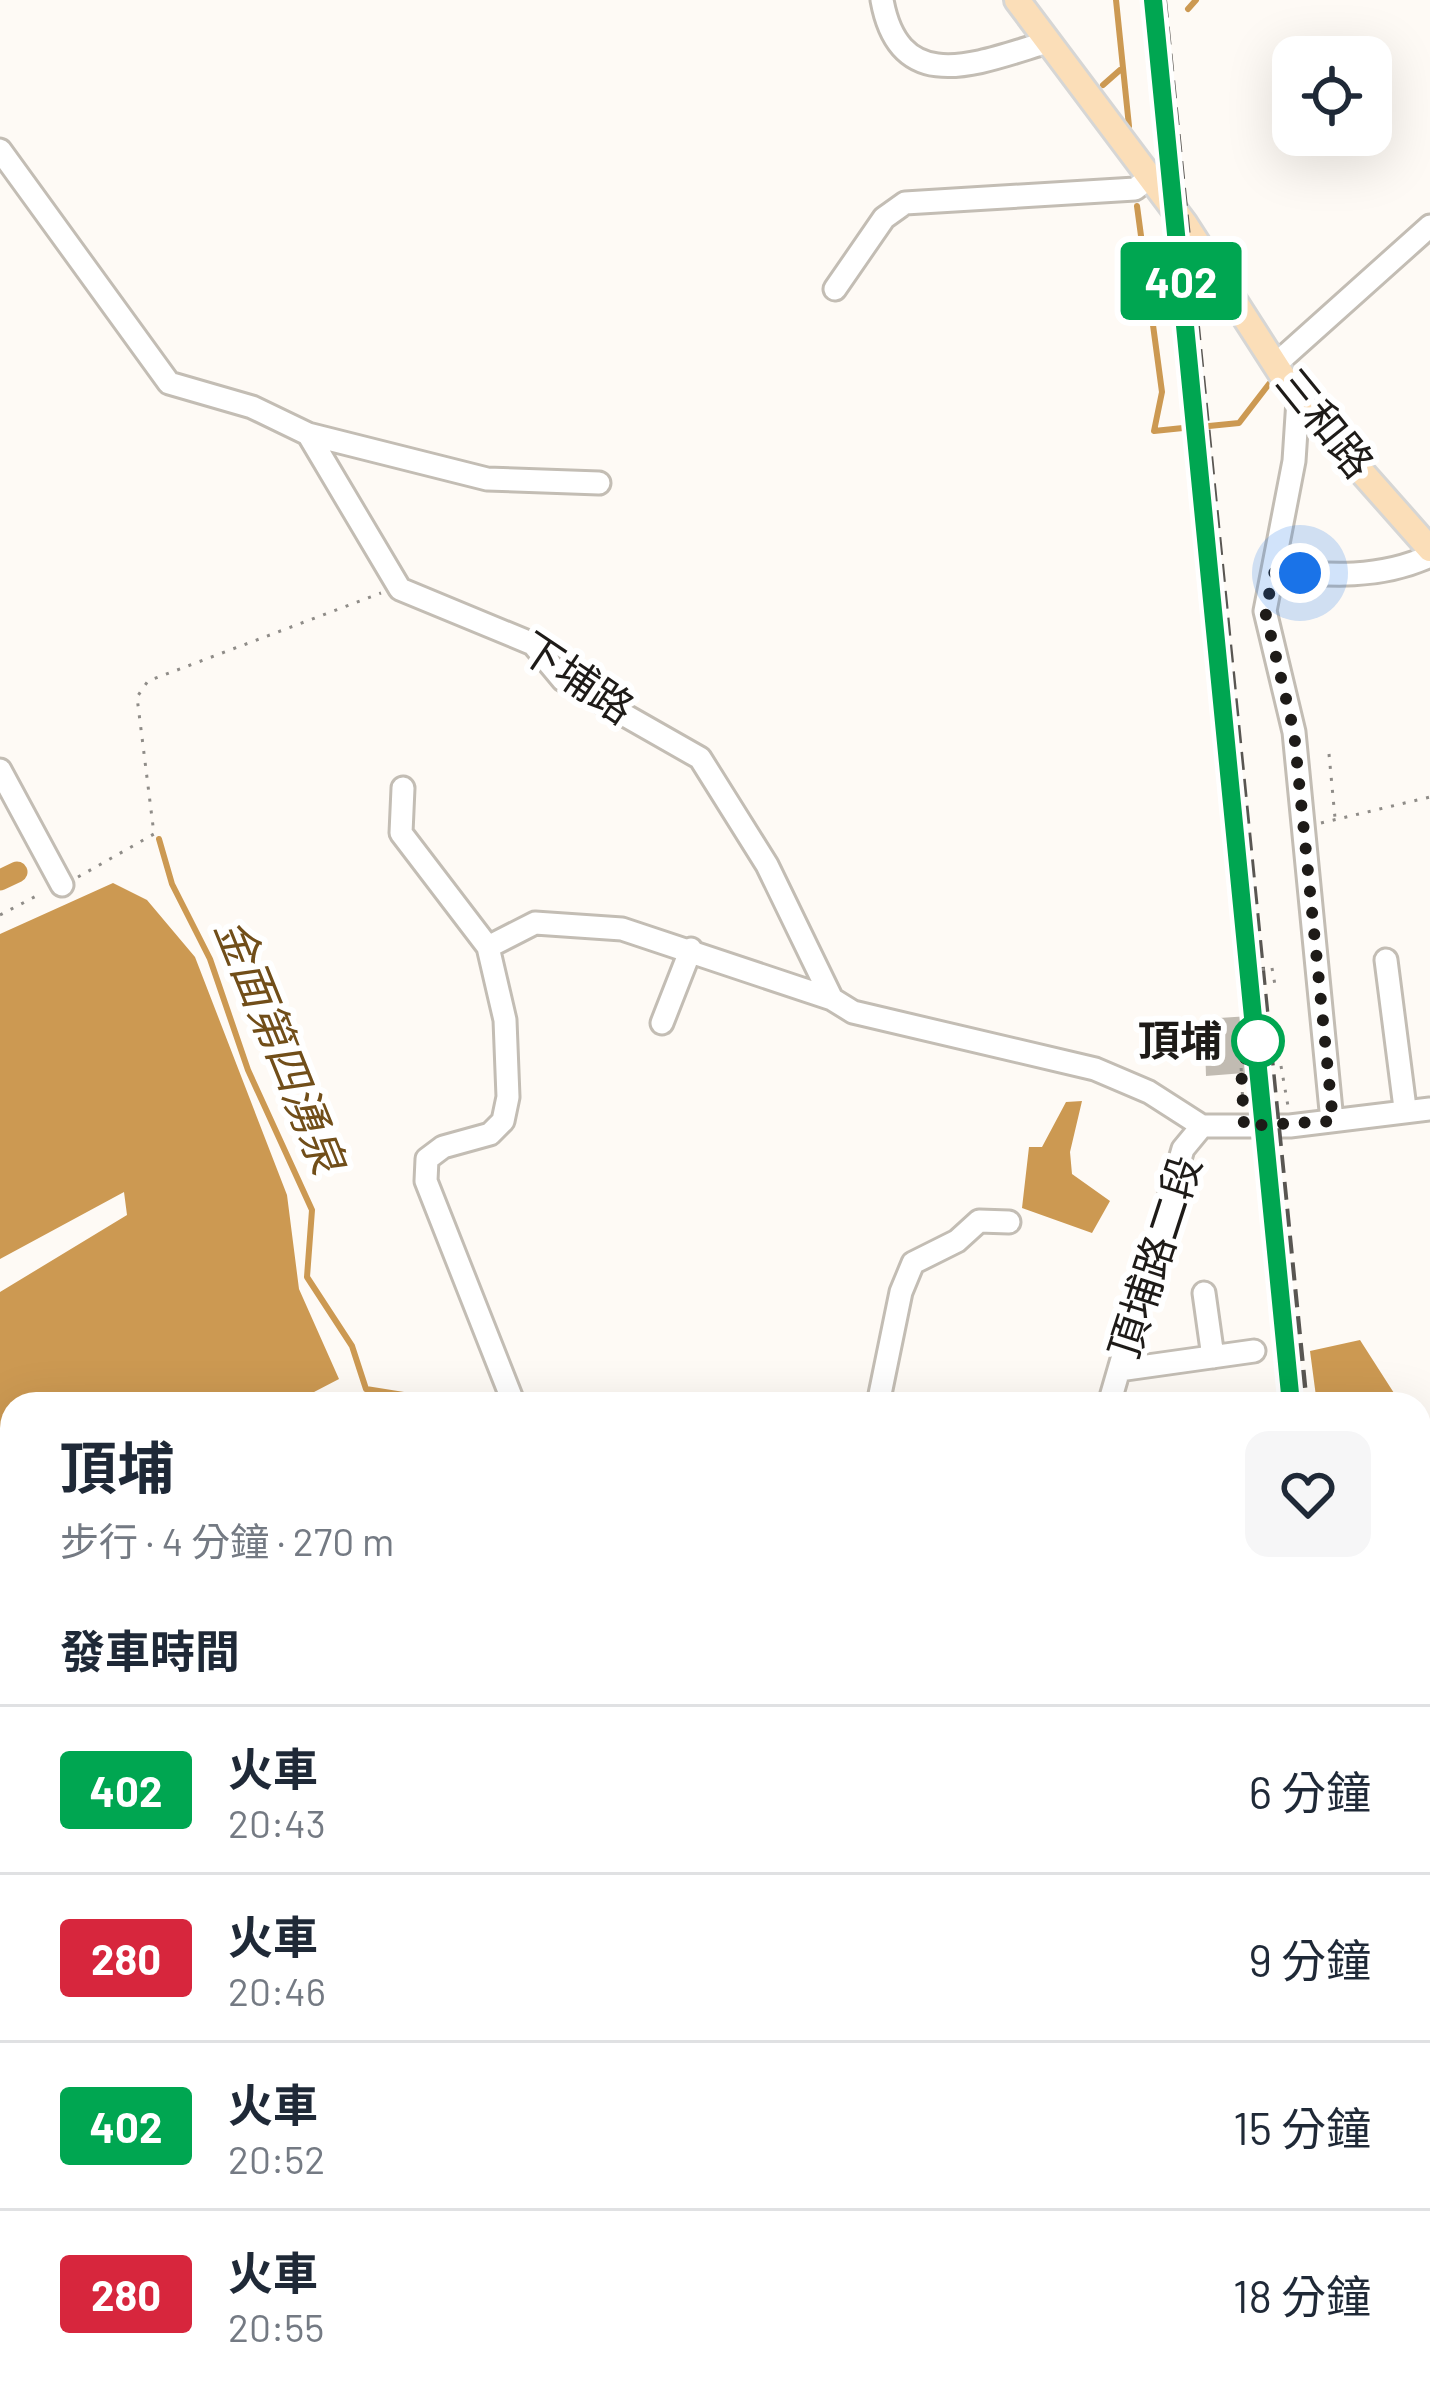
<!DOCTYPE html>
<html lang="zh-TW">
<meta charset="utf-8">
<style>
body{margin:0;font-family:Barlow,"Noto Sans TC",sans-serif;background:#f6f6f7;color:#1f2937;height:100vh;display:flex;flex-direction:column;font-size:45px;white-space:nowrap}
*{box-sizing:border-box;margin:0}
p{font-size:39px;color:#747a83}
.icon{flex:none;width:66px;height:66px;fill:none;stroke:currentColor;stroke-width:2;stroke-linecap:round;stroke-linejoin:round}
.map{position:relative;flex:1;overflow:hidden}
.panel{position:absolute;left:0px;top:1392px;width:1431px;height:1011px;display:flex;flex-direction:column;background:#fff;border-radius:36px 36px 0 0;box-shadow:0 12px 48px #0002}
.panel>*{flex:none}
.badge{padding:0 24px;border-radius:9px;font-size:42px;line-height:78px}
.controls{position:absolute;left:1272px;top:36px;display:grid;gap:24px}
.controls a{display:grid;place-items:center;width:120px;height:120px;border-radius:24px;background:#fff;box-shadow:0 12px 48px #0002;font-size:60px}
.you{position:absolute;width:60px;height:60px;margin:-30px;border:9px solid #fff;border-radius:50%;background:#1a73e8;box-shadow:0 0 0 18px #1a73e833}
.map>.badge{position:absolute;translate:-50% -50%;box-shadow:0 0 0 6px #fff}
h2{padding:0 60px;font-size:45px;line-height:108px}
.round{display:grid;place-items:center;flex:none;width:126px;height:126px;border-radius:24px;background:#f6f6f7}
.head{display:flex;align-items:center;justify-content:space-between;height:204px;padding:0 60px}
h1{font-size:57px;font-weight:700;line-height:90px}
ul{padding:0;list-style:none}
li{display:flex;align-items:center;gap:36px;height:168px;padding:0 60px;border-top:3px solid #e0e1e3}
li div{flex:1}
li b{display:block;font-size:45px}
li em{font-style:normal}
li .badge{min-width:132px;font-weight:700;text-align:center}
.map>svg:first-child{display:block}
</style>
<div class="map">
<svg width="1430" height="2401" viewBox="0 0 1430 2401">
<rect width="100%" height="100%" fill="#fefaf5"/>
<path fill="#cc9952" d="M 113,883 L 147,900 L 195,957 L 287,1195 L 299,1289 L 339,1379 L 291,1404 L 12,1404 L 12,1573 L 0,1581 L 0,1292 L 127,1215 L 124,1192 L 0,1259 L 0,934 Z
M 1082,1101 L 1070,1152 L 1072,1174 L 1110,1201 L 1092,1233 L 1022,1208 L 1029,1147 L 1042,1147 L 1066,1102 Z
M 1360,1340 L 1401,1404 L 1317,1404 L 1310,1351 Z
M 1419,1431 L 1430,1449 L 1430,1779 L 1419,1784 Z
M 1430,2183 L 1430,2401 L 1423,2401 L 1419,2185 Z"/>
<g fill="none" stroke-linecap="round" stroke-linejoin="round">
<path stroke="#cc9952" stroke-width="6" d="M 1116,0 L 1129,126
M 1188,9 L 1196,0
M 1103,85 L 1120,70
M 1137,206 L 1162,392 L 1154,431 L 1183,428
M 1209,426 L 1239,423 L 1269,384
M 159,839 L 172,884 L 210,959 L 248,1070 L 312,1210 L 307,1277 L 352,1346 L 366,1389 L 460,1404
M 1419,1799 L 1430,1795"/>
<path stroke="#cc9952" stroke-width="21" d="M 0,880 L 17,872"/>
</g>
<path fill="#c1bbb2" d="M 1250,1016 L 1257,1072 L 1206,1076 L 1205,1045 L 1221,1043 L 1219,1018 Z"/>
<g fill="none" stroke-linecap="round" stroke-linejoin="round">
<g stroke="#c3bdb4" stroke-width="27">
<path id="minor" d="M 882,0 C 900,99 980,62 1048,42
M 0,150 L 169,383 L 252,407 L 308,434 L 400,589 L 533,644 L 563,680 L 700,758 L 767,865 L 832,999 L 853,1012 L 1095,1069 L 1149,1092 L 1202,1126 L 1290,1126 L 1430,1109
M 835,289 L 884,218 L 905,203 L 1135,189 L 1149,178
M 1276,364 L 1430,226
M 1298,400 L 1294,461 L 1265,611 L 1294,732 L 1332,1121
M 308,434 L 487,479 L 599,483
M 1275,570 C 1329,576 1380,579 1430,556
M 0,770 L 62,885
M 403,788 L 401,833 L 488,947 L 505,1020 L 508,1097 L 503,1121 L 490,1134 L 443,1147 L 427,1159 L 426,1181 L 514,1404
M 488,947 L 535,923 L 622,929 L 832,999
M 1386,960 L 1405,1108
M 662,1023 L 691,949
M 1204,1293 L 1213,1357
M 1119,1370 L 1254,1351
M 878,1404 L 901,1292 L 913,1263 L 957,1241 L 979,1221 L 1009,1222
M 1109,1404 L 1183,1149 L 1202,1126
M 923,2391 L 934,2401
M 856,2401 L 862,2391"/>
</g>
<g stroke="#d6d6d5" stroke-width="30">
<path id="major" d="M 1017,0 L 1185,224 L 1298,400 L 1430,549"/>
</g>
<path stroke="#8f8c88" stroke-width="3" stroke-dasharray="3 9" stroke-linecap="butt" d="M 1329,754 L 1335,818
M 1321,823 L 1430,797
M 78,877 L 154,834 L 137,697 L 148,681 L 381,593
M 0,915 L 42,893
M 1272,968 L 1275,985
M 1238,973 L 1241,982
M 1281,1066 L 1288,1106
M 1243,1107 L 1241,1065 L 1246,1065"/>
<use href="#minor" stroke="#fff" stroke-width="21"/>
<use href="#major" stroke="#fbdeb8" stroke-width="24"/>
<path stroke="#595652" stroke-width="6" stroke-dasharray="18 9" stroke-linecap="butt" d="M 1164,0 L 1306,1404
M 1389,2391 L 1390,2401"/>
<path stroke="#8f8c88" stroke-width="3" stroke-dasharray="3 9" stroke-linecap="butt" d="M 1238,973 L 1272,968"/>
</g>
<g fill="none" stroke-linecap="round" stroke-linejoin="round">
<g stroke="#fff" stroke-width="27">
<path id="line" d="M 1153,0 L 1291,1404"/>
</g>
<use href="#line" stroke="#00a651" stroke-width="18"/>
<path stroke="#1e1b18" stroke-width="12" stroke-dasharray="0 21.6" d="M 1258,1041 L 1241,1065 L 1244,1126 L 1333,1121 L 1294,732 L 1265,611 L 1275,570 L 1300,573"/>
</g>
<circle fill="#fff" stroke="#00a651" stroke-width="6" cx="1258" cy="1041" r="24"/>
<g text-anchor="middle" stroke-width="12" stroke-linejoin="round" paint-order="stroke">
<g font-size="42" fill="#1e1b18" stroke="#fff">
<text transform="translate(1325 423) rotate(51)" y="15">三和路</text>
<text transform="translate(577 678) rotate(34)" y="15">下埔路</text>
<text transform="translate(1155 1257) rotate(-72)" y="15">頂埔路二段</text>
</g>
<g font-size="42" font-weight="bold" fill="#1e1b18" stroke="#fff" text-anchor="end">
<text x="1222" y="1056">頂埔</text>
</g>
<g font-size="45" font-style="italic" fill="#714e19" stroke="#fff">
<text transform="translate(280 1046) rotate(68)" y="16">金面第四湧泉</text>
</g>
</g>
</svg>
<div class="controls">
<a><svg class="icon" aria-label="locate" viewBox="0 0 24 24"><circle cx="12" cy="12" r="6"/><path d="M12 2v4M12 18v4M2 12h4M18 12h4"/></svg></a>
</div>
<div class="you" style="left:1300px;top:573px"></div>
<b class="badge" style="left:1181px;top:281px;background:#00a651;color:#fff">402</b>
<section class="panel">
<div class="head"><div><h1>頂埔</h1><p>步行 · 4 分鐘 · 270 m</p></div><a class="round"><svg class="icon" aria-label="heart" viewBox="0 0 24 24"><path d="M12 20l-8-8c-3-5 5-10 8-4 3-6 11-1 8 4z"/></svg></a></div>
<h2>發車時間</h2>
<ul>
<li><span class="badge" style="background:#00a651;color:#fff">402</span><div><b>火車</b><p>20:43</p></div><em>6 分鐘</em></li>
<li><span class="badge" style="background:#d7263d;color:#fff">280</span><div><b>火車</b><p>20:46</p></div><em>9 分鐘</em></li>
<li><span class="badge" style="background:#00a651;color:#fff">402</span><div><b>火車</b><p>20:52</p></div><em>15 分鐘</em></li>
<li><span class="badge" style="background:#d7263d;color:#fff">280</span><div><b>火車</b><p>20:55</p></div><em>18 分鐘</em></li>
</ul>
</section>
</div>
